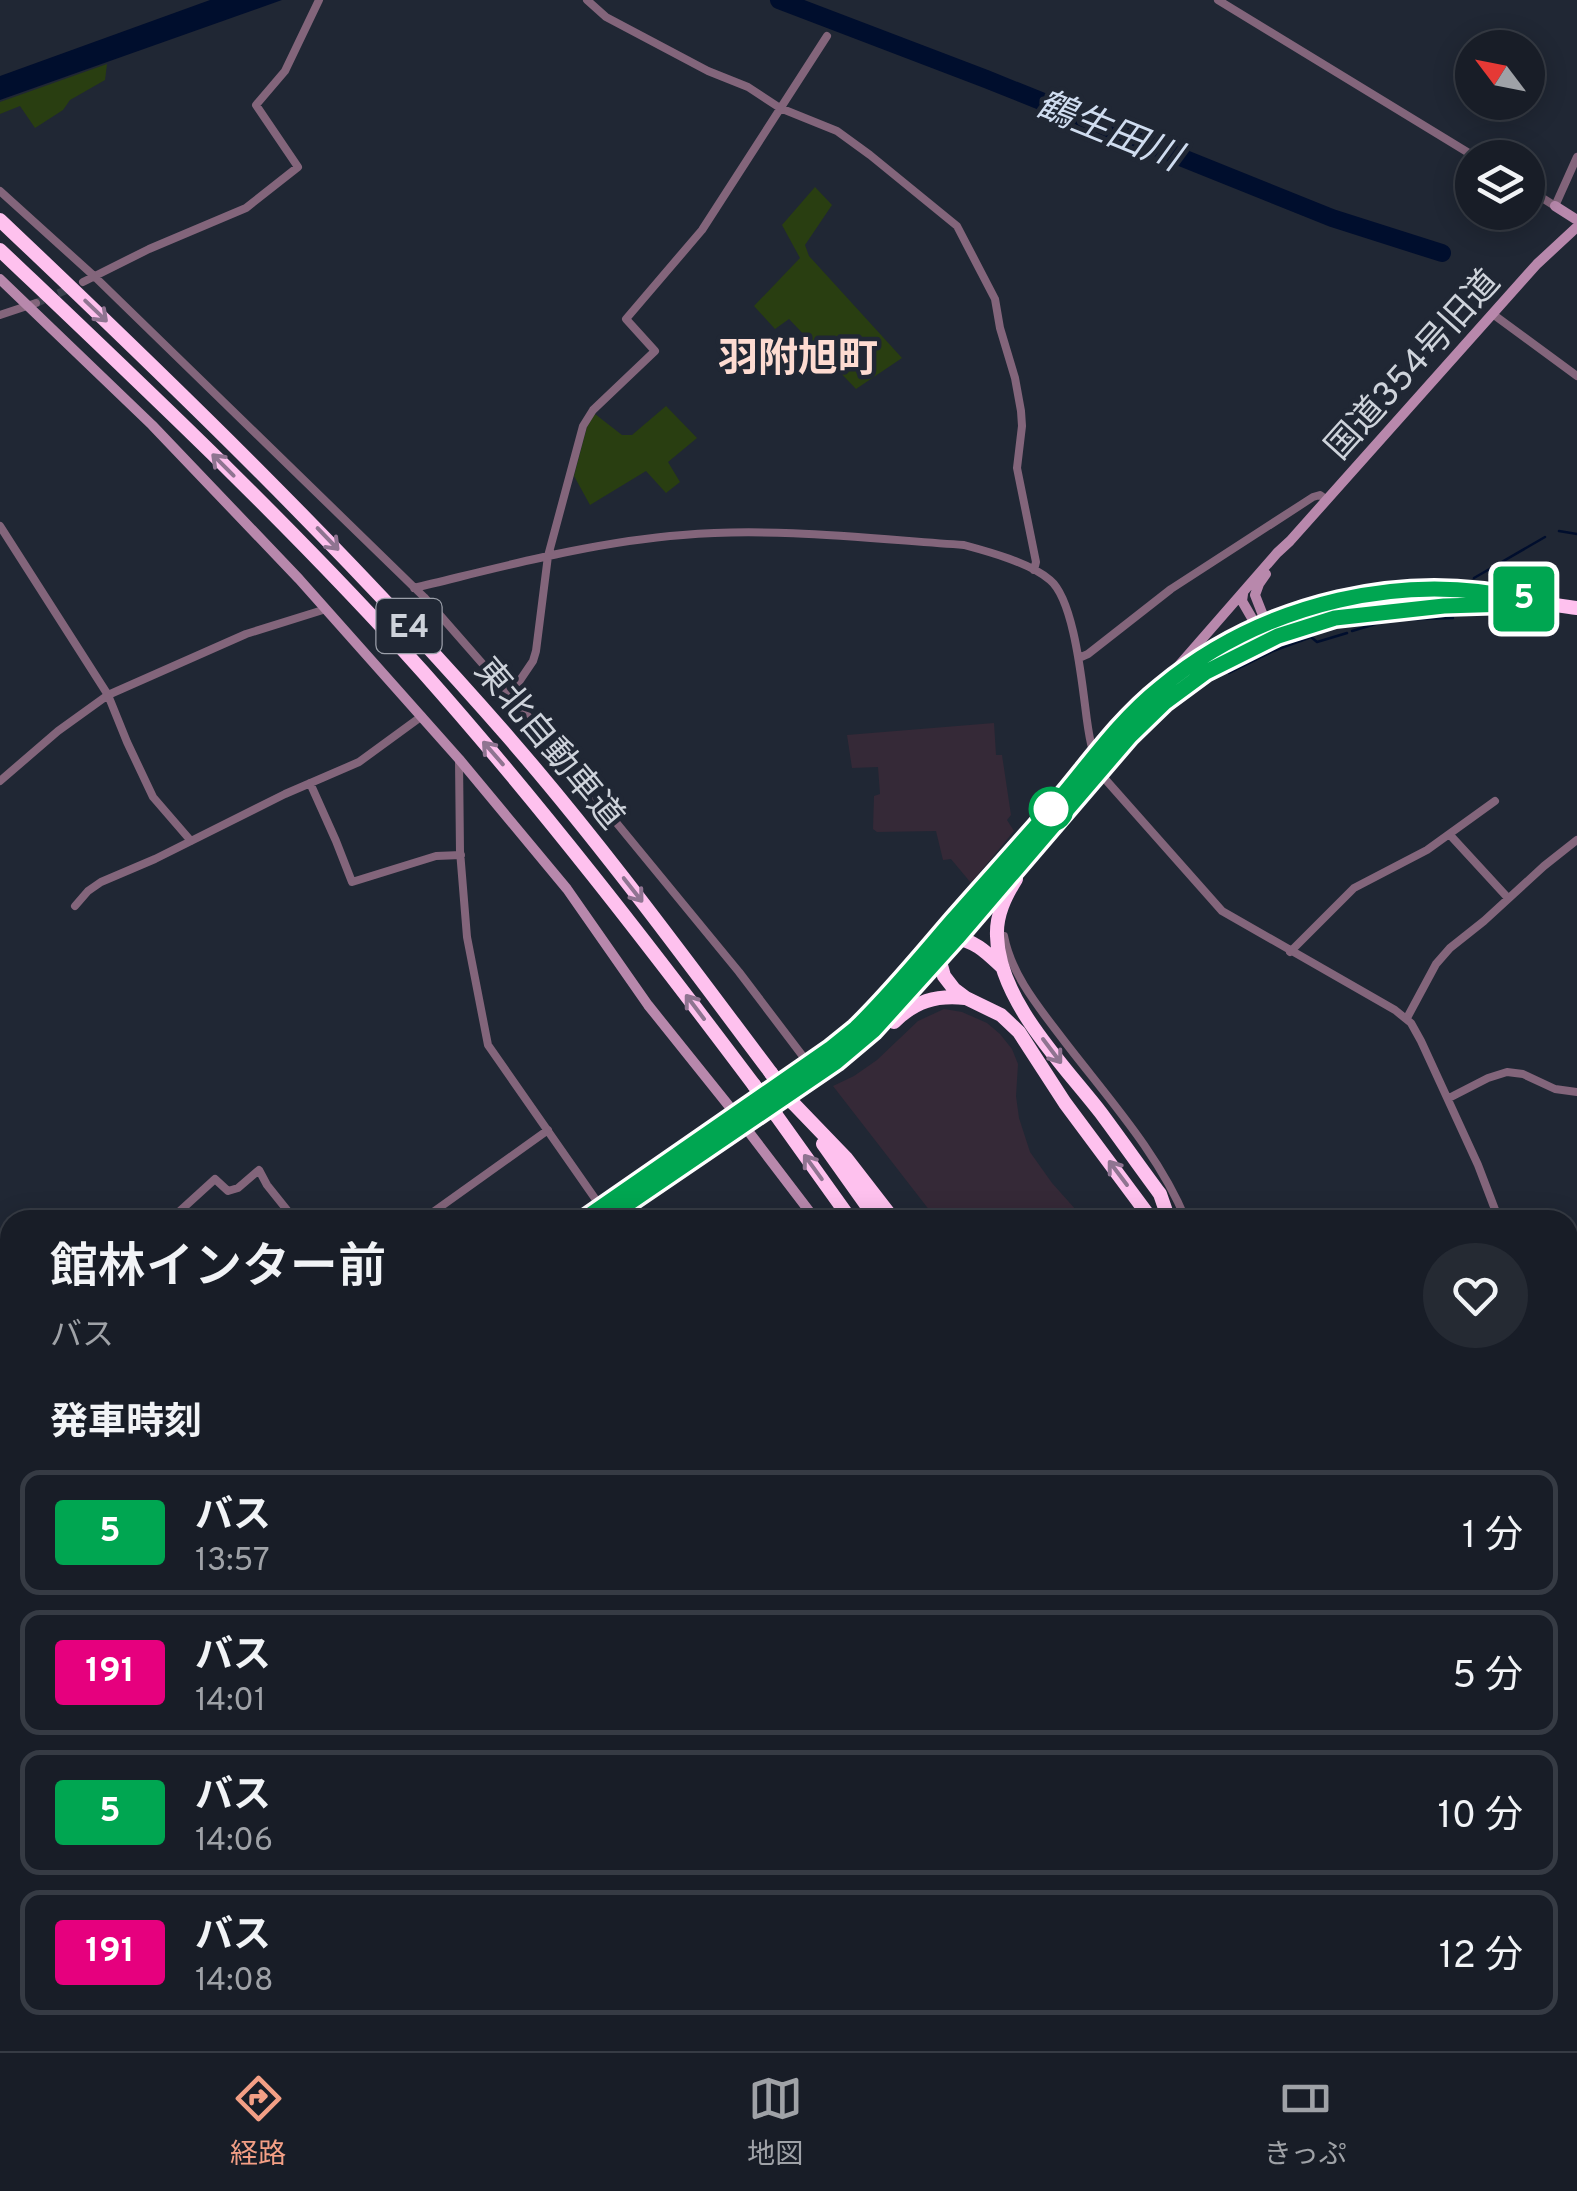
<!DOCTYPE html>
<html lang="ja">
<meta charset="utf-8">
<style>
body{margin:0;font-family:Overpass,"Noto Sans JP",sans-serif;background:#252a33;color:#f1f3f6;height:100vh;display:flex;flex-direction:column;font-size:38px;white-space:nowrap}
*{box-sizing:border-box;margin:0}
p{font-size:32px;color:#9fa2a7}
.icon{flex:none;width:55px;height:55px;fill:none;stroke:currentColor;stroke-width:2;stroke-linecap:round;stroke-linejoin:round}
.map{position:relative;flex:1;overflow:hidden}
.sheet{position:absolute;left:0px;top:1210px;width:1578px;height:842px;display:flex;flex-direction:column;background:#181d27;border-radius:30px 30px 0 0;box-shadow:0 5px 25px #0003,0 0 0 2px #363b44}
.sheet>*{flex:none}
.badge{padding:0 20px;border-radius:8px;font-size:35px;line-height:65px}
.needle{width:65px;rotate:302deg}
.controls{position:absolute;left:1455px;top:30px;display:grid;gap:20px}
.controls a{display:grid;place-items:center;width:90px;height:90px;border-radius:50%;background:#181d27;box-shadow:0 5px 25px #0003,0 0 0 2px #363b44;font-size:50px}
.map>.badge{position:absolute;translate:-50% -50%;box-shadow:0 0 0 5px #fff}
h2{padding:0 50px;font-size:38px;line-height:90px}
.round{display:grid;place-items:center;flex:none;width:105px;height:105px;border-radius:52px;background:#252a33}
.head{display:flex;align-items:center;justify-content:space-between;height:170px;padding:0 50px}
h1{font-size:48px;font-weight:600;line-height:75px}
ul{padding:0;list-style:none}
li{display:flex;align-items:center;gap:30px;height:125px;margin:0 20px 15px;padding:0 30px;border:5px solid #363b44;border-radius:20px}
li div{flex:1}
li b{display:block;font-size:38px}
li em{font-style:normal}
li .badge{min-width:110px;font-weight:700;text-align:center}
.tab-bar{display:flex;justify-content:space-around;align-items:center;height:140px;border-top:2px solid #363b44;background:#181d27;font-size:28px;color:#9fa2a7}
.tab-bar a{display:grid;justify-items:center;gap:5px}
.tab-bar .active{color:#f39f85}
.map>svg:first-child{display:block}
</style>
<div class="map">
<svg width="1577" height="2051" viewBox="0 0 1577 2051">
<rect width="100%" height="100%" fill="#202734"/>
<path fill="#352937" d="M 994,723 L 996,755 L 1002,755 L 1011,815 L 1007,820 L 1014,831 L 971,883 L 951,859 L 943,860 L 936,831 L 877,832 L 873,829 L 874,796 L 880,794 L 878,767 L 852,768 L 847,735 Z
M 944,1009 L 962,1012 L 987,1023 L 1000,1034 L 1012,1049 L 1018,1064 L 1016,1096 L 1019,1118 L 1030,1152 L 1052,1183 L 1085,1220 L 937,1220 L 833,1086 L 854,1076 L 877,1060 L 918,1021 Z"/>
<path fill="#293e11" d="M 107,64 L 105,80 L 70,100 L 63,110 L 35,128 L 20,106 L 0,114 L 0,102 Z
M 815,187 L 832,205 L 805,245 L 809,256 L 902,358 L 856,389 L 789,319 L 775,329 L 754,306 L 800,258 L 782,225 Z
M 666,406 L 697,438 L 668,462 L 680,482 L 666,493 L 646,471 L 590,505 L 574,476 L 587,427 L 595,414 L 622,435 L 632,435 Z"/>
<path fill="#000e2d" d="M 210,0 L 282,0 L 0,100 L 0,76 Z"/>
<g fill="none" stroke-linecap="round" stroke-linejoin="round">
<path stroke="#000e2d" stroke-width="2.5" d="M 1559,531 L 1577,534
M 1474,578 L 1545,537
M 1352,631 L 1389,620 L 1453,618
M 1229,673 L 1273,651 L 1311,637 L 1317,642 L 1347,633
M 1568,1749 L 1577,1752"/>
<path stroke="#000e2d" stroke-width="18" d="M 779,0 L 986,79 L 1332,218 L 1442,253"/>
<path stroke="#3a414d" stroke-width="8" stroke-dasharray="8 4" stroke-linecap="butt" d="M 36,303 L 73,287"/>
<path stroke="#83657b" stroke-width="8" d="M 587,0 L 606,17 L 708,71 L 748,87 L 780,108 L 837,131 L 870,155 L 957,226 L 995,299 L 1000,328 L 1015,378 L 1021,411 L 1022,426 L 1017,468 L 1036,562 L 1034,570
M 1218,0 L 1477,158
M 1528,189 L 1555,206 L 1577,157
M 0,191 L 94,276 L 424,597 L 510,695 L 578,776 L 739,972 L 808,1063
M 83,282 L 149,249 L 246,208 L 298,167 L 256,105 L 285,71 L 319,0
M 0,315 L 36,303
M 1494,315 L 1577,376
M 0,526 L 108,695 L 127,742 L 153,797 L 191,841
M 414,588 C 502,567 591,542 683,535 C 773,527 874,539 964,545 C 990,552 1030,563 1050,580 C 1073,599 1081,675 1085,705 C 1088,730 1091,757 1105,779 L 1222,911 L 1395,1010 L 1411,1023 L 1421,1041 L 1478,1165 L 1499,1220
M 1079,658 L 1088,654 L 1171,589 L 1313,497 L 1320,495 L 1327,500
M 510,695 L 533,661 L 536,651 L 548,556 L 583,426 L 593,410 L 655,351 L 626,319 L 702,230 L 827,36
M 459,760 L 460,851 L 467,937 L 488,1045 L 601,1207
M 0,781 L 58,731 L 108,695 L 246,634 L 326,609
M 310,783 L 336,841 L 352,882 L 436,856 L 461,855
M 1450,835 L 1508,898
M 75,906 L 88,891 L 101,882 L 155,859 L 285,794 L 359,762 L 422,716
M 1004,936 C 1012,977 1041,1010 1065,1042 C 1108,1098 1159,1154 1186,1220
M 1290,952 L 1354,888 L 1427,850 L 1495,801
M 1407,1018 L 1436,964 L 1450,948 L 1484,921 L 1544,866 L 1577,840
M 1449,1098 L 1488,1078 L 1507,1072 L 1523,1074 L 1555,1089 L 1577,1092
M 170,1220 L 215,1179 L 228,1191 L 238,1188 L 259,1170 L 267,1185 L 295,1220
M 422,1220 L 548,1130
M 0,1406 L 10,1393
M 1504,2042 L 1514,2051
M 1392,2051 L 1395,2042"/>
<path stroke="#b888ac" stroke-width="10" d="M 1555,206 L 1577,220
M 0,279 L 152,425 L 299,579 L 459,759 L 567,889 L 648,1005 L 729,1106 L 816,1220
M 1266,574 L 1259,584 L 1255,595 L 1266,623 L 1267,641
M 1243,594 L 1242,601 L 1260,632
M 1175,670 L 1277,553 L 1290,541 L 1537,264 L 1577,227
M 0,1309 L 10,1320
M 0,1593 L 10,1584
M 654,2042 L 657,2051"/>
<path stroke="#fec1ee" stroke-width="14" d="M 0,220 C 176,387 350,555 510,739 C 602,845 686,960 771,1073
M 0,250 C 144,387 290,524 423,672 C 540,804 648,944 754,1085
M 1016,879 C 1005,897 996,915 997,936 C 999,1001 1063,1064 1101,1113 C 1121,1140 1140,1167 1160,1194 L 1169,1220
M 954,938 C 976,941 986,952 1002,967
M 938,955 L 944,976 L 954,989 L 966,998 L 1001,1015 L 1019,1032 L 1065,1103 L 1152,1220
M 894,1022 C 915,1001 936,995 965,998
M 793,1103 L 846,1158 L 894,1220
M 776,1115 L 851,1220
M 823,1144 L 877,1220
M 583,1220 L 830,1049 L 856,1028 C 890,994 921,957 953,920 C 978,891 1004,864 1029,835 C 1067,791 1101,743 1143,703 C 1211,638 1303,599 1396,591 C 1459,586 1515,600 1577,608
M 604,1220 L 836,1062 L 874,1030 L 957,938 L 1130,736 L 1164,703 L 1191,682 L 1252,647 L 1289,632 L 1335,618 L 1444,606 L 1512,605
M 0,1793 L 10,1780
M 0,1812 L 10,1799
M 1568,2038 L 1577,2046
M 1540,2042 L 1550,2051"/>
<path stroke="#fec1ee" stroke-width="14" d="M 771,1073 L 793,1103
M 754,1085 L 776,1115"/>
</g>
<defs><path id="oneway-shaft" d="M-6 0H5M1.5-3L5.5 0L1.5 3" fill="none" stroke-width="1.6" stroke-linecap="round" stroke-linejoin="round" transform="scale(2.5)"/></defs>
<g stroke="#8f7491">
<use href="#oneway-shaft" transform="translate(96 311) rotate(44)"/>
<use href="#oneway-shaft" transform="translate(223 465) rotate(-135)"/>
<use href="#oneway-shaft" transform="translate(328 539) rotate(46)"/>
<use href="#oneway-shaft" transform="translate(493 753) rotate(-131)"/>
<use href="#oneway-shaft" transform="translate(633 890) rotate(52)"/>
<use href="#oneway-shaft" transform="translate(695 1007) rotate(-127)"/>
<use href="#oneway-shaft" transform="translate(1052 1051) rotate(53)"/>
<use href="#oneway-shaft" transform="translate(813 1167) rotate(-126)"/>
<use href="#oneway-shaft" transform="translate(1118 1173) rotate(-127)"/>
</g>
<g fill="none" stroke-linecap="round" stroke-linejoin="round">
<g stroke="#fff" stroke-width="22">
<path id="line" d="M 583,1220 L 830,1049 L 856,1028 C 891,994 921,957 953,920 C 988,880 1024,841 1058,801 C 1091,762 1120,720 1160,688 C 1263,603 1408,567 1538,603 L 1444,606 L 1335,618 L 1278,636 L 1206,672 L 1164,703 L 1130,736 L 957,938 L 874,1030 L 836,1062 L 604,1220"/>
</g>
<use href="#line" stroke="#00a651" stroke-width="15"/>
</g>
<circle fill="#fff" stroke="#00a651" stroke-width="5" cx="1051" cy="809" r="20"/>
<g text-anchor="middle" stroke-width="9" stroke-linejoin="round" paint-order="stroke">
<rect fill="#202734" stroke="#9a9fa9" stroke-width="2.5" x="376.5" y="599" width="65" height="54" rx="8"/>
<g font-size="32" font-weight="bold" fill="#ced3db">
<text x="409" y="637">E4</text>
</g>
<g font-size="35" fill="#ced3db" stroke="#202734">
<text transform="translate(1412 364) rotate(-48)" y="12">国道354号旧道</text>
<text transform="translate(550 743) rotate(50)" y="12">東北自動車道</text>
</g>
<g font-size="38" font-style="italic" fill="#cfdcef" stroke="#202734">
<text transform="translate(1109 130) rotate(22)" y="13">鶴生田川</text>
</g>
<g font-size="40" font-weight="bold" fill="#fddbd1" stroke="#202734">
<text x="798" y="371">羽附旭町</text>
</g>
</g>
</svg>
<div class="controls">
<a><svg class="needle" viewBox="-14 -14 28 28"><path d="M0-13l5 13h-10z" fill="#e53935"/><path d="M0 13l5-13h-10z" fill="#9fa2a7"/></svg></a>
<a><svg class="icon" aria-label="layers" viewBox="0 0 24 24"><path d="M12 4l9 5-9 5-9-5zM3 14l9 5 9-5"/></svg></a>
</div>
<b class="badge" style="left:1524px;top:599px;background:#00a651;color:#fff">5</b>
<section class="sheet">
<div class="head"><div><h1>館林インター前</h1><p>バス</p></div><a class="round"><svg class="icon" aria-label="heart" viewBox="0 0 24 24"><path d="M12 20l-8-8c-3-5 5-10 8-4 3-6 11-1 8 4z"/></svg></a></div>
<h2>発車時刻</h2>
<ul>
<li><span class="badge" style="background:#00a651;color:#fff">5</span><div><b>バス</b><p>13:57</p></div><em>1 分</em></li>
<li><span class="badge" style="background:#e6007e;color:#fff">191</span><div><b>バス</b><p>14:01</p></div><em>5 分</em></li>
<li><span class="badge" style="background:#00a651;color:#fff">5</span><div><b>バス</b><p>14:06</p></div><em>10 分</em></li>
<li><span class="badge" style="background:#e6007e;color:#fff">191</span><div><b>バス</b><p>14:08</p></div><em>12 分</em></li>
</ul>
</section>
</div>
<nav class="tab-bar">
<a class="active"><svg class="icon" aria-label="directions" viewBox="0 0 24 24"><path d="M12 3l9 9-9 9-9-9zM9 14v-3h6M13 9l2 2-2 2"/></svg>経路</a>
<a><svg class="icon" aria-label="map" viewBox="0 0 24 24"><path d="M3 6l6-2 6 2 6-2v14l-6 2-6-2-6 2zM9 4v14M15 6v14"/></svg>地図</a>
<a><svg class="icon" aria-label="tickets" viewBox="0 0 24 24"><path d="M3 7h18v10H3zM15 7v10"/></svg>きっぷ</a>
</nav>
